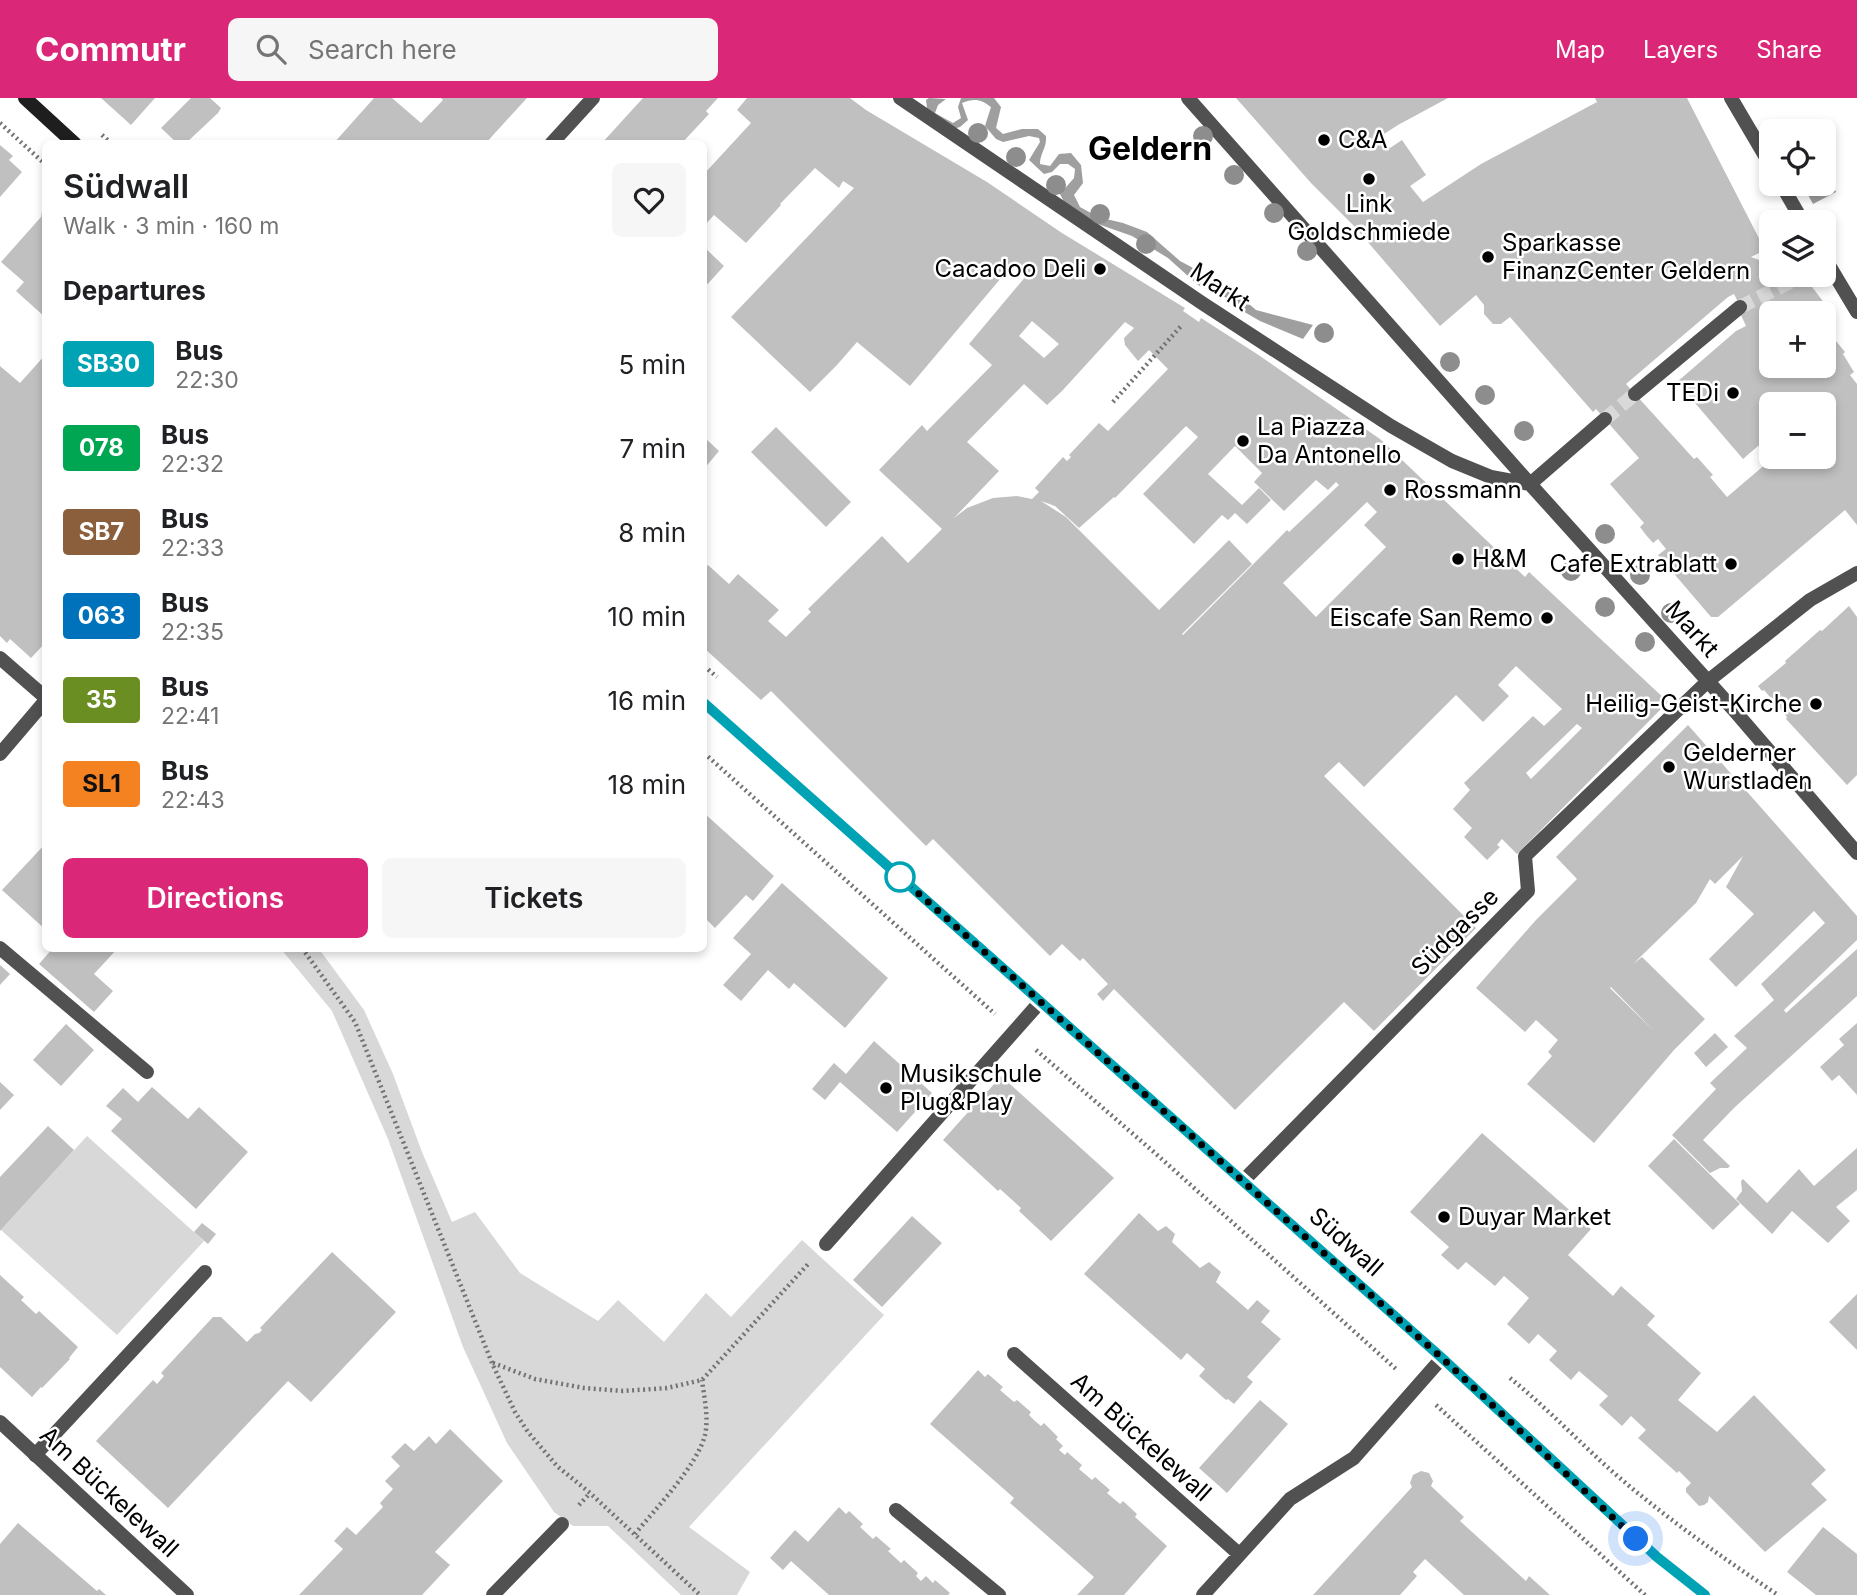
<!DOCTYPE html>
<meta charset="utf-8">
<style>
body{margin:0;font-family:Inter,sans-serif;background:#f6f6f6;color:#202124;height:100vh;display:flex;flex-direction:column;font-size:26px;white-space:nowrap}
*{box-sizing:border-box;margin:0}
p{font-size:23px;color:#757577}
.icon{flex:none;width:38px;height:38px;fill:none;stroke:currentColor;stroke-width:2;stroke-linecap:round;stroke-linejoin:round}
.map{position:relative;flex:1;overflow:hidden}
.side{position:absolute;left:42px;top:42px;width:665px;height:812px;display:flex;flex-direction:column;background:#fff;border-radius:10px;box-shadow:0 4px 10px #0003}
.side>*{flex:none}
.badge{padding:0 14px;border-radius:5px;font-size:24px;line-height:46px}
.tools{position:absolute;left:1759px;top:21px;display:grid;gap:14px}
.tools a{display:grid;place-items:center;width:77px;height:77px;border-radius:10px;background:#fff;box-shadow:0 4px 10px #0003;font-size:35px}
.you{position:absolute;width:35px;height:35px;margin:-18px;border:5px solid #fff;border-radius:50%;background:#1a73e8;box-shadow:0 0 0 10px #1a73e833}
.map>.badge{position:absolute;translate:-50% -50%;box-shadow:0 0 0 4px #fff}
h2{padding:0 21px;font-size:26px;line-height:63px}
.round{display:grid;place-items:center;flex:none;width:74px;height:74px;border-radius:10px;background:#f6f6f6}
.head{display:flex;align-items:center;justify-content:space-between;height:119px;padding:0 21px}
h1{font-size:33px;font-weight:600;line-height:52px}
.button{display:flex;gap:14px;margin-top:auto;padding:14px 21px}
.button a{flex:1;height:80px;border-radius:10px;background:#db2777;color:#fff;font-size:28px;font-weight:600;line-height:80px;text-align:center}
.button a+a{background:#f6f6f6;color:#202124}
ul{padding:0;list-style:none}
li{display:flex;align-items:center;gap:21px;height:84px;padding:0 21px}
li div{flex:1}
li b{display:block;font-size:26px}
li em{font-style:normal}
li .badge{min-width:77px;font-weight:700;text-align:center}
header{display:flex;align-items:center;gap:42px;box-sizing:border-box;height:98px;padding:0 35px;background:#db2777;color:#fff}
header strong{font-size:33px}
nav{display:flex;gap:38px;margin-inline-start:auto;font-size:24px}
.search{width:490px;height:63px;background:#f6f6f6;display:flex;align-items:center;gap:18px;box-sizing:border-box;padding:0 24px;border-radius:10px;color:#757577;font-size:26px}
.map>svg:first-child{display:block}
</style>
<header>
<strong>Commutr</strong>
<div class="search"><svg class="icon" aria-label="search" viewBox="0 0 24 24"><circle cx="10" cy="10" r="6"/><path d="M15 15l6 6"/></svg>Search here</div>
<nav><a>Map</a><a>Layers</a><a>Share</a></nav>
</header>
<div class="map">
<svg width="1857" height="1497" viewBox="0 0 1857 1497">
<rect width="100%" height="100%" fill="#fff"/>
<path fill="#d8d8d8" d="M 281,851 L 319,851 L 364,912 L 393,976 L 422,1054 L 452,1124 L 475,1114 L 520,1175 L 598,1223 L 618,1202 L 664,1244 L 706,1195 L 731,1219 L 802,1142 L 884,1217 L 689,1429 L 750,1474 L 737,1497 L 681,1497 L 608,1428 L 573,1428 L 554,1414 L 507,1345 L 463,1249 L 388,1041 L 332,913 Z
M 87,1038 L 204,1143 L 117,1237 L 1,1132 Z"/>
<path fill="#9f9f9f" d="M 929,0 L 946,1 L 938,7 L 935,15 L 953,25 L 961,20 L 958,9 L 961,0 L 994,0 L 1001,9 L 996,30 L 1003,36 L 1022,31 L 1038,31 L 1046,38 C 1047,50 1040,55 1040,66 L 1050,68 L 1059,56 L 1071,55 L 1081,67 L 1083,85 L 1074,97 L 1080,109 L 1098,119 L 1123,125 L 1147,134 L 1180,163 L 1229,189 L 1256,212 L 1313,227 L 1303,241 L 1260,223 L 1241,212 L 1229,201 L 1198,187 L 1168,160 L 1132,138 L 1095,125 L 1065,106 L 1060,96 L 1074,80 L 1075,71 L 1068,66 L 1060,66 L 1052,74 L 1044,76 L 1029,62 L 1040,44 L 1039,40 L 1029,38 L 1003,44 L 996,41 L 985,28 L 991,9 C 981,1 974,0 962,5 L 968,22 L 960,29 L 950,32 L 928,17 L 926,2 Z
M 1824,69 L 1836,94 L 1813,106 L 1802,86 L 1824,86 Z"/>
<path fill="#c0c0c0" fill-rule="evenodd" d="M 101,0 L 155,0 L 131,27 Z
M 191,0 L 210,0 L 221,10 L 218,15 L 185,46 L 178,46 L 161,30 Z
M 374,0 L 392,0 L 421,25 L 443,2 L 441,0 L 527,0 L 485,46 L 333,46 Z
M 643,0 L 718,0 L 706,13 L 709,16 L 681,46 L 601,46 Z
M 747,0 L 850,0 L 866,12 L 987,84 L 1062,135 L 1185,210 L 1183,213 L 1199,224 L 1201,220 L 1257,256 L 1380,341 L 1525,479 L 1529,474 L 1668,604 L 1517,756 L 1502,741 L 1497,747 L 1500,749 L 1487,762 L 1464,739 L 1472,730 L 1453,711 L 1470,692 L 1464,685 L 1533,618 L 1544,628 L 1562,611 L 1516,568 L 1498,587 L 1509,598 L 1483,624 L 1456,597 L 1364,689 L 1339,664 L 1324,678 L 1476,830 L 1374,933 L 1344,904 L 1235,1012 L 1114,891 L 1103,903 L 1097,896 L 1108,886 L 1083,860 L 1080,863 L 1062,846 L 1050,858 L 933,741 L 926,748 L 771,593 L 761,602 L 704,550 L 704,472 L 708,467 L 729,486 L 738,476 L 779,512 L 768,523 L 786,539 L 811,514 L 808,511 L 882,438 L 908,465 L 942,431 L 879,372 L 922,327 L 927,333 L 992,267 L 969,246 L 1026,178 L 1012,167 L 910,288 L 857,244 L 837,267 L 810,294 L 731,219 L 854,90 L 843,83 L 839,90 L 815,70 L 780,106 L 781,107 L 746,145 L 714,117 L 704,128 L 704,76 L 751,25 L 737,12 ZM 1032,223 L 1059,246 L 1044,260 L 1019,238 ZM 1125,224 L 1134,230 L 1124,240 L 1125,247 L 1138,263 L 1149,252 L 1168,271 L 1108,333 L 1099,325 L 1069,357 L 1071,359 L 1067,363 L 1063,359 L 1035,390 L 1039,394 L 1032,401 L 1017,398 L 993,400 L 967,410 L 954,420 L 999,373 L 967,344 L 1024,286 L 1047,307 L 1062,293 ZM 1186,328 L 1198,339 L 1143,396 L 1194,446 L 1222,417 L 1228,422 L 1235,415 L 1247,426 L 1271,402 L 1259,390 L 1242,407 L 1208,376 L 1235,348 L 1262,375 L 1254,384 L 1284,413 L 1316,382 L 1328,392 L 1336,384 L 1339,387 L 1289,434 L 1287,432 L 1183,537 L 1182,536 L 1252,466 L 1229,442 L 1159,512 L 1066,419 L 1041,403 L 1055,408 L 1079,430 L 1114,399 L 1115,400 ZM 1367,404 L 1377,414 L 1364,427 L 1386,449 L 1316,519 L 1283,485 ZM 1577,626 L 1582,630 L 1531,681 L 1526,675 Z
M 1236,0 L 1448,0 L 1398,27 L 1381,38 L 1390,50 L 1402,42 L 1426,77 L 1410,88 L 1423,104 L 1481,66 L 1597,4 L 1595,0 L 1687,0 L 1765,152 L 1751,159 L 1759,162 L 1765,175 L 1763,182 L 1772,177 L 1803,177 L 1825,206 L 1817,211 L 1820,215 L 1771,215 L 1771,268 L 1824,268 L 1824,220 L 1830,229 L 1827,232 L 1845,254 L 1843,256 L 1854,274 L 1850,277 L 1857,286 L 1857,427 L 1845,412 L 1718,519 L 1711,519 L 1658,457 L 1666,451 L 1658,441 L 1653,445 L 1646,437 L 1640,429 L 1644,425 L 1610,386 L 1639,360 L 1596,311 L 1593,314 L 1510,219 L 1501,226 L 1493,226 L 1484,216 L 1484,207 L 1476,197 L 1440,228 L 1354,128 L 1311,85 ZM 1734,196 L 1743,214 L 1740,215 L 1746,228 L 1736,233 L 1677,284 L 1743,361 L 1758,348 L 1771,349 L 1771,306 L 1824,306 L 1824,359 L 1774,359 L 1727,399 L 1710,379 L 1713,377 L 1697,359 L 1694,361 L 1626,286 L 1728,199 Z
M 0,47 L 13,58 L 9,62 L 22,74 L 0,99 Z
M 46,109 L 46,220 L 16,193 L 24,184 L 1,164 L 41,119 L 42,114 Z
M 704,149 L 724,168 L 704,190 Z
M 46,256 L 46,544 L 31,560 L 10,541 L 7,545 L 0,538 L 0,268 L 20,285 Z
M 776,329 L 851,404 L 826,429 L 751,354 Z
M 704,339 L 719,353 L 704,371 Z
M 1849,508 L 1857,519 L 1857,677 L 1847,687 L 1786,621 L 1787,619 L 1764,592 L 1762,593 L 1758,588 L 1786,565 L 1785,563 L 1820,532 L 1822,533 Z
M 1688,627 L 1857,818 L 1857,842 L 1784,912 L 1786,915 L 1857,851 L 1857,898 L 1735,1009 L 1703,1042 L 1730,1068 L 1728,1070 L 1720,1070 L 1710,1075 L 1672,1037 L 1716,991 L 1710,985 L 1747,950 L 1734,938 L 1774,902 L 1761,886 L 1825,825 L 1814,813 L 1736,889 L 1709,861 L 1754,816 L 1726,789 L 1743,758 L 1715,786 L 1710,781 L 1696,805 L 1633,866 L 1642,859 L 1705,921 L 1674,952 L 1594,1045 L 1527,986 L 1552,958 L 1548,954 L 1558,942 L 1536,922 L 1525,934 L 1476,890 L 1536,822 L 1577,781 L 1556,759 ZM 1611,889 L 1653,932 L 1610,890 Z
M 704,715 L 774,778 L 753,803 L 746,797 L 715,830 L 704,819 Z
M 46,745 L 46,832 L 2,792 Z
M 782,785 L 888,880 L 845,930 L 794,885 L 789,891 L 768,872 L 741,903 L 723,887 L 751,856 L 733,840 Z
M 53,850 L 118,850 L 94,876 L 113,893 L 94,914 L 39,866 Z
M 0,867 L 10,876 L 0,887 Z
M 1857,925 L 1857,997 L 1839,977 L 1832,983 L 1820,969 L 1844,947 L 1839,941 Z
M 66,926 L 94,952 L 61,988 L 33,962 Z
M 1715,935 L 1728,949 L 1706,969 L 1694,955 Z
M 874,943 L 932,995 L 897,1034 L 840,984 L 825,1002 L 812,991 L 834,965 L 846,976 Z
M 1001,978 L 1114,1080 L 1051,1143 L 1019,1113 L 1021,1110 L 1000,1091 L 998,1093 L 943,1042 L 970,1012 L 970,1004 L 981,993 L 988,993 Z
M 0,984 L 14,997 L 0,1012 Z
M 152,989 L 188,1021 L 199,1009 L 248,1054 L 196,1111 L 111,1033 L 122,1021 L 106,1008 L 123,990 L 138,1004 Z
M 48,1028 L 74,1052 L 0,1133 L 0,1079 Z
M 1482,1035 L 1591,1131 L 1568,1157 L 1613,1198 L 1621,1188 L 1655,1218 L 1647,1227 L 1701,1275 L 1678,1302 L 1717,1334 L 1754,1297 L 1826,1372 L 1811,1386 L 1827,1402 L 1765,1454 L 1709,1398 L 1708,1404 L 1704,1407 L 1699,1408 L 1686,1394 L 1686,1390 L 1691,1385 L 1679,1373 L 1677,1375 L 1638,1340 L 1646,1332 L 1631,1318 L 1622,1328 L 1599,1307 L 1608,1298 L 1579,1273 L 1571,1282 L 1549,1262 L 1557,1253 L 1538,1236 L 1529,1246 L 1507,1226 L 1529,1200 L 1504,1178 L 1495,1188 L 1466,1164 L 1458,1172 L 1441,1157 L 1449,1149 L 1410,1114 Z
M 1674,1041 L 1740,1106 L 1713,1132 L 1648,1068 Z
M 1857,1050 L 1857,1092 L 1836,1109 L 1850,1123 L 1828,1145 L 1792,1113 L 1772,1136 L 1736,1101 L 1742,1093 L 1741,1083 L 1743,1081 L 1767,1105 L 1799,1071 L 1814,1088 Z
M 1139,1115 L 1158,1133 L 1166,1128 L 1175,1136 L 1172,1144 L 1200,1170 L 1209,1164 L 1221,1174 L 1216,1184 L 1248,1212 L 1257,1202 L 1270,1213 L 1261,1224 L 1281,1241 L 1247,1279 L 1253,1284 L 1234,1306 L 1228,1301 L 1226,1302 L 1199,1278 L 1205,1271 L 1187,1255 L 1181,1262 L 1084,1176 Z
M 912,1118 L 942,1145 L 882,1209 L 853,1182 Z
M 202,1125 L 216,1136 L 208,1146 L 194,1134 Z
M 332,1154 L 396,1214 L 311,1304 L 288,1283 L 168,1410 L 96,1343 L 153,1282 L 157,1286 L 164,1278 L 161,1275 L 213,1219 L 221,1219 L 247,1244 L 255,1236 L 259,1235 L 262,1232 L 260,1230 Z
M 0,1177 L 24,1199 L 21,1202 L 36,1216 L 39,1213 L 78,1249 L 69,1260 L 70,1261 L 42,1290 L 41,1289 L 32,1299 L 0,1269 Z
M 1857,1196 L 1857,1252 L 1829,1224 Z
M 978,1272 L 985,1279 L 988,1276 L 1003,1289 L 1000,1292 L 1014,1304 L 1017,1302 L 1031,1314 L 1029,1317 L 1035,1323 L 1041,1328 L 1044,1325 L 1058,1339 L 1056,1341 L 1063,1348 L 1059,1352 L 1065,1357 L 1067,1354 L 1082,1367 L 1079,1371 L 1092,1382 L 1095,1379 L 1110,1392 L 1107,1395 L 1120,1406 L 1123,1403 L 1137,1416 L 1135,1419 L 1167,1448 L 1124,1497 L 1077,1497 L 1094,1479 L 1010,1405 L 1014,1400 L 930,1326 Z
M 1260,1302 L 1288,1326 L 1227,1395 L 1199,1370 Z
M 450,1331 L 503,1383 L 435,1454 L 450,1467 L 422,1497 L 299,1497 L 343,1451 L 334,1443 L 347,1429 L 356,1437 L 383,1409 L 380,1405 L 393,1391 L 385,1383 L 400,1368 L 391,1359 L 405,1345 L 414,1353 L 429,1338 L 436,1346 Z
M 1421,1373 L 1429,1375 L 1433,1383 L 1431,1388 L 1464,1419 L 1460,1423 L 1526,1483 L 1529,1478 L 1550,1497 L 1464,1497 L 1425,1461 L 1413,1474 L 1417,1478 L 1400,1497 L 1313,1497 L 1412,1389 L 1410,1385 L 1413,1377 Z
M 839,1409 L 846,1416 L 849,1413 L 863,1426 L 860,1429 L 873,1441 L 876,1438 L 891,1451 L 888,1453 L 901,1465 L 904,1462 L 918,1475 L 916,1478 L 921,1483 L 926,1478 L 933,1485 L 935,1482 L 950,1495 L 948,1497 L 829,1497 L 791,1463 L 783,1472 L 770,1460 L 795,1432 L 808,1444 Z
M 18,1425 L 97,1493 L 99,1491 L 106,1497 L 0,1497 L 0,1446 Z
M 1823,1429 L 1857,1456 L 1857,1497 L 1816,1497 L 1787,1474 Z"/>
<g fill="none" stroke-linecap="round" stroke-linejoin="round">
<path stroke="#d9d9d9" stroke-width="14" stroke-dasharray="14 7" stroke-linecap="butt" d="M 1740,209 L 1804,177
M 1605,321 L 1635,296"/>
<path stroke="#737373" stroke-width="4.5" stroke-dasharray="2 3.5" stroke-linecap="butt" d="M 0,25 L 46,67
M 102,37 L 112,46
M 1113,304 L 1182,227
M 704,568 L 717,579
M 704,655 L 995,916
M 302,850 L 355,924 L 492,1265 L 515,1314 L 528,1334 L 557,1368 L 590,1395 L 700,1497
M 1036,952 L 1155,1055 L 1396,1271
M 493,1265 L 535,1281 L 584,1290 L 623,1293 L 667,1290 L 702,1282 L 809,1165
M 1510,1280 C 1547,1310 1579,1344 1614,1375 C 1666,1420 1720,1458 1778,1497
M 1436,1307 L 1645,1497
M 579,1407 L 590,1395
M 635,1436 C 656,1410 697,1368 705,1337 C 709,1319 704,1299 702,1282"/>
<path stroke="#515151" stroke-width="14" d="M 0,560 L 46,600
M 0,850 L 147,974
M 826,1146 L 1041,903
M 35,1357 L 205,1174"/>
<path stroke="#515151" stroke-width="14" d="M 900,0 L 1202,205 L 1391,328 L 1452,363 L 1491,379 L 1530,386 L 1605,321
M 1188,0 L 1530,386 L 1733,611 L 1857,755
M 1731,0 L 1771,68
M 551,46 L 593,0
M 1781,86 L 1803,124
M 1824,159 L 1857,214
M 1635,296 L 1740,209
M 0,656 L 46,602
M 1243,1083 L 1528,793 L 1525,758 L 1708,583 L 1810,502 L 1857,475
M 1014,1256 L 1239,1456
M 0,1324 L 187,1497
M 896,1412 L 999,1497
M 493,1497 L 562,1426
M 1203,1497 L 1290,1401 L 1354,1360 L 1442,1260"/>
<path stroke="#1e1e1e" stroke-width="14" d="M 25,0 L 75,46
M 704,605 L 1294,1128 L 1442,1260 L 1657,1459 L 1705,1497"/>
</g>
<g fill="#8d8d8d">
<circle cx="978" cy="35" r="10"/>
<circle cx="1203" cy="38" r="10"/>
<circle cx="1016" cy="59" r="10"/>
<circle cx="1234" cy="77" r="10"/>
<circle cx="1056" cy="87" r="10"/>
<circle cx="1274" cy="115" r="10"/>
<circle cx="1100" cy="116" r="10"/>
<circle cx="1146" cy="146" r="10"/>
<circle cx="1307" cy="153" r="10"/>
<circle cx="1324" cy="235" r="10"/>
<circle cx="1450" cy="264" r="10"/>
<circle cx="1485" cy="297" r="10"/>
<circle cx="1524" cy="333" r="10"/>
<circle cx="1605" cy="436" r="10"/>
<circle cx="1571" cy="473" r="10"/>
<circle cx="1640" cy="477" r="10"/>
<circle cx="1605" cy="509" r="10"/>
<circle cx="1671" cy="515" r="10"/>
<circle cx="1645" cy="544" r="10"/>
</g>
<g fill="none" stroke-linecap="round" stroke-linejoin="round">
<g stroke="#fff" stroke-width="16">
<path id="line" d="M 704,605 L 1442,1260 L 1657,1459 L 1705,1497"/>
</g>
<use href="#line" stroke="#00a3b4" stroke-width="10"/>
<path stroke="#000" stroke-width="7" stroke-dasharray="0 12.6" d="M 900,779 L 1442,1260 L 1636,1441"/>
</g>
<g fill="#000" stroke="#fff" stroke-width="2.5">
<circle cx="1324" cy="42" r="7"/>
<circle cx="1369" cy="81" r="7"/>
<circle cx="1488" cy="159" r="7"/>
<circle cx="1100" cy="171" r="7"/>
<circle cx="1733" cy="295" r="7"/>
<circle cx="1243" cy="343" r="7"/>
<circle cx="1390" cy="392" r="7"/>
<circle cx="1458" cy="461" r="7"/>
<circle cx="1731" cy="466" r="7"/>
<circle cx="1547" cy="520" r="7"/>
<circle cx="1816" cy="606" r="7"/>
<circle cx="1669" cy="669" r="7"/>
<circle cx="886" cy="990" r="7"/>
<circle cx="1444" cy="1119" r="7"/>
</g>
<circle fill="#fff" stroke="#00a3b4" stroke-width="3.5" cx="900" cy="779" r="14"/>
<g text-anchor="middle" stroke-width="5" stroke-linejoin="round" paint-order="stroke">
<g font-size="24" fill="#000" stroke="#fff" text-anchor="start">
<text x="1338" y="50">C&amp;A</text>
<text x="1369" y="114" text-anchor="middle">Link<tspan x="1369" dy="28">Goldschmiede</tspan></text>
<text x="1502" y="153">Sparkasse<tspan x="1502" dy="28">FinanzCenter Geldern</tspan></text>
<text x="1086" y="179" text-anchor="end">Cacadoo Deli</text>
<text x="1719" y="303" text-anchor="end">TEDi</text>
<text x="1257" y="337">La Piazza<tspan x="1257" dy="28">Da Antonello</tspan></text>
<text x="1404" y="400">Rossmann</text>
<text x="1472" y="469">H&amp;M</text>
<text x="1717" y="474" text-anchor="end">Cafe Extrablatt</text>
<text x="1533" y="528" text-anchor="end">Eiscafe San Remo</text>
<text x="1802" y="614" text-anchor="end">Heilig-Geist-Kirche</text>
<text x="1683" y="663">Gelderner<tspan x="1683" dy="28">Wurstladen</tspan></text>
<text x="900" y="984">Musikschule<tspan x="900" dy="28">Plug&amp;Play</tspan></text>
<text x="1458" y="1127">Duyar Market</text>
</g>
<g font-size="24" fill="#000" stroke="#fff">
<text transform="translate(1220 189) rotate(34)" y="8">Markt</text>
<text transform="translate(1692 531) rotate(48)" y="8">Markt</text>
<text transform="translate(1455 834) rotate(-45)" y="8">Südgasse</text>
<text transform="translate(1346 1144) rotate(42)" y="8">Südwall</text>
<text transform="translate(1141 1339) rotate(42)" y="8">Am Bückelewall</text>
<text transform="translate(109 1394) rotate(43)" y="8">Am Bückelewall</text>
</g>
<g font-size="32" font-weight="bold" fill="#000" stroke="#fff">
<text x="1150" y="62">Geldern</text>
</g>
</g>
</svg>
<div class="tools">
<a><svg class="icon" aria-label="locate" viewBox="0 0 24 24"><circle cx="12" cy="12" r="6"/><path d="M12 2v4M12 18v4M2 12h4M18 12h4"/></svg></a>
<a><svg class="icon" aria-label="layers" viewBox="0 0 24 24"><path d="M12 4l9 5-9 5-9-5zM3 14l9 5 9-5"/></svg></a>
<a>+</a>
<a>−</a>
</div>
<div class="you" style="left:1636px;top:1441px"></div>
<section class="side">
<div class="head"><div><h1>Südwall</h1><p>Walk · 3 min · 160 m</p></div><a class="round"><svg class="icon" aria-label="heart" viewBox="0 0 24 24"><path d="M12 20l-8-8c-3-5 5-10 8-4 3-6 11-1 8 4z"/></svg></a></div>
<h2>Departures</h2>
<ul>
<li><span class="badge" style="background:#00a3b4;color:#fff">SB30</span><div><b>Bus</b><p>22:30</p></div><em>5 min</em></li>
<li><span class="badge" style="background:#00a651;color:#fff">078</span><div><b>Bus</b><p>22:32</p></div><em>7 min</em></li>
<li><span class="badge" style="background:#8b5e3c;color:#fff">SB7</span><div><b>Bus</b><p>22:33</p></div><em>8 min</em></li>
<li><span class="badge" style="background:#0072bc;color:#fff">063</span><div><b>Bus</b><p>22:35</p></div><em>10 min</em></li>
<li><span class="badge" style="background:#6b8e23;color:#fff">35</span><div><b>Bus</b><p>22:41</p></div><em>16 min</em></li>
<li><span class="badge" style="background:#f58220;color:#111">SL1</span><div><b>Bus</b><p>22:43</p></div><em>18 min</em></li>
</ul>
<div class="button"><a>Directions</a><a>Tickets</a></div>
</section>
</div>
